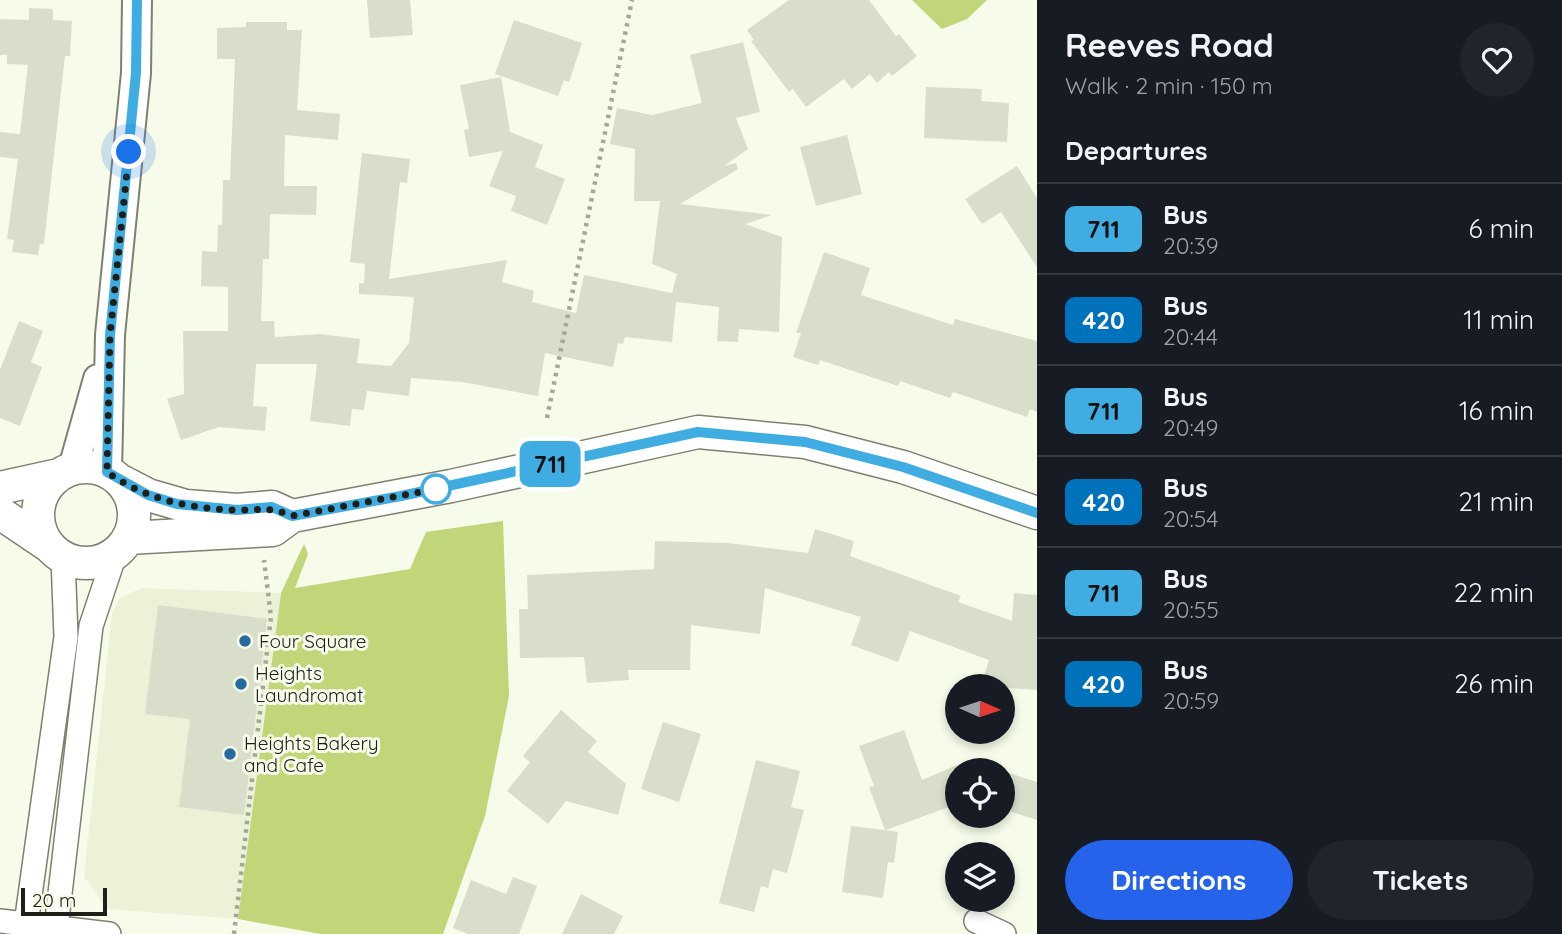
<!DOCTYPE html>
<meta charset="utf-8">
<style>
body{margin:0;font-family:Quicksand,sans-serif;background:#20242c;color:#f1f3f6;height:100vh;display:flex;flex-direction:column;font-size:26px;white-space:nowrap}
*{box-sizing:border-box;margin:0}
p{font-size:23px;color:#9ea1a6}
.icon{flex:none;width:38px;height:38px;fill:none;stroke:currentColor;stroke-width:2;stroke-linecap:round;stroke-linejoin:round}
.map{position:relative;flex:1;overflow:hidden}
.sheet{display:flex;flex-direction:column;background:#171b24;width:525px}
.sheet>*{flex:none}
.badge{padding:0 14px;border-radius:10px;font-size:24px;line-height:46px}
.needle{width:46px;rotate:93deg}
.buttons{position:absolute;left:945px;top:674px;display:grid;gap:14px}
.buttons a{display:grid;place-items:center;width:70px;height:70px;border-radius:50%;background:#171b24;box-shadow:0 4px 10px #0003;font-size:35px}
.scale{position:absolute;left:21px;bottom:18px;width:86px;box-sizing:border-box;padding-left:7px;border:4px solid #1d1f18;border-top:0;font-size:19px;line-height:24px;white-space:nowrap;color:#1d1f18;-webkit-text-stroke:5px #f6fce9;paint-order:stroke}
.you{position:absolute;width:35px;height:35px;margin:-18px;border:5px solid #fff;border-radius:50%;background:#1a73e8;box-shadow:0 0 0 10px #1a73e833}
.map>.badge{position:absolute;translate:-50% -50%;box-shadow:0 0 0 4px #fff}
h2{padding:0 28px;font-size:26px;line-height:63px}
.round{display:grid;place-items:center;flex:none;width:74px;height:74px;border-radius:37px;background:#20242c}
.headline{display:flex;align-items:center;justify-content:space-between;height:119px;padding:0 28px}
h1{font-size:33px;font-weight:700;line-height:52px}
.action{display:flex;gap:14px;margin-top:auto;padding:14px 28px}
.action a{flex:1;height:80px;border-radius:42px;background:#2563eb;color:#fff;font-size:28px;font-weight:700;line-height:80px;text-align:center}
.action a+a{background:#20242c;color:#f1f3f6}
ul{padding:0;list-style:none}
li{display:flex;align-items:center;gap:21px;height:91px;padding:0 28px;border-top:2px solid #363941}
li div{flex:1}
li b{display:block;font-size:26px}
li em{font-style:normal}
li .badge{min-width:77px;font-weight:700;text-align:center}
main{display:flex;flex:1;min-height:0}
.map>svg:first-child{display:block}
</style>
<main>
<div class="map">
<svg width="1037" height="934" viewBox="0 0 1037 934">
<rect width="100%" height="100%" fill="#f6fce9"/>
<path fill="#ebf2d8" d="M 141,588 L 281,593 L 238,919 L 107,909 L 84,877 L 112,614 L 119,599 Z"/>
<path fill="#c0d678" d="M 912,0 L 987,0 L 967,19 L 942,29 Z
M 503,521 L 509,696 L 485,816 L 443,934 L 321,934 L 238,919 L 281,593 L 304,544 L 308,554 L 295,588 L 410,569 L 426,532 Z"/>
<path fill="#d9decb" d="M 367,0 L 410,0 L 413,35 L 370,38 Z
M 789,0 L 869,0 L 896,36 L 899,34 L 917,56 L 892,76 L 889,72 L 877,83 L 870,74 L 852,89 L 844,79 L 806,107 L 793,89 L 789,92 L 751,41 L 754,40 L 747,30 Z
M 29,8 L 53,9 L 53,20 L 72,21 L 70,56 L 65,56 L 44,244 L 40,244 L 38,255 L 12,252 L 14,240 L 7,239 L 18,159 L 0,157 L 0,132 L 20,134 L 28,65 L 7,64 L 7,55 L 0,55 L 0,19 L 29,20 Z
M 514,20 L 582,43 L 569,82 L 564,80 L 558,96 L 495,74 Z
M 246,22 L 287,22 L 287,30 L 302,30 L 297,110 L 340,114 L 338,140 L 285,135 L 284,186 L 317,186 L 316,215 L 270,214 L 269,259 L 263,259 L 261,321 L 274,321 L 275,337 L 320,334 L 360,339 L 357,363 L 391,366 L 409,343 L 414,297 L 359,294 L 359,283 L 364,283 L 365,264 L 350,262 L 362,153 L 410,159 L 407,183 L 400,182 L 389,279 L 507,260 L 502,282 L 534,291 L 532,302 L 576,313 L 584,275 L 672,293 L 677,274 L 652,264 L 660,201 L 634,201 L 635,149 L 610,144 L 617,108 L 652,115 L 702,103 L 690,55 L 743,42 L 760,112 L 736,118 L 748,149 L 724,166 L 736,163 L 738,169 L 680,204 L 772,215 L 745,224 L 782,237 L 779,332 L 739,329 L 738,342 L 717,341 L 719,307 L 676,302 L 672,342 L 625,337 L 623,344 L 618,343 L 613,367 L 545,353 L 538,396 L 462,382 L 411,378 L 409,396 L 367,391 L 364,410 L 352,409 L 350,426 L 310,421 L 317,364 L 256,364 L 253,406 L 267,407 L 265,431 L 219,427 L 181,440 L 167,399 L 184,394 L 183,331 L 228,331 L 228,287 L 201,286 L 202,251 L 217,252 L 218,225 L 222,225 L 223,180 L 230,180 L 235,59 L 217,59 L 217,28 L 246,27 Z
M 501,77 L 510,132 L 543,145 L 535,167 L 565,179 L 547,225 L 511,211 L 516,196 L 489,186 L 503,151 L 469,157 L 464,130 L 469,129 L 460,85 Z
M 926,87 L 982,89 L 981,101 L 1009,103 L 1007,142 L 924,138 Z
M 847,135 L 862,194 L 816,206 L 800,147 Z
M 1017,166 L 1037,198 L 1037,267 L 1001,212 L 982,224 L 965,199 Z
M 824,252 L 870,268 L 861,295 L 953,325 L 955,319 L 1037,341 L 1037,412 L 1030,409 L 1027,417 L 953,392 L 950,398 L 900,381 L 898,386 L 820,360 L 818,365 L 793,357 L 801,333 L 796,333 Z
M 19,321 L 43,331 L 31,362 L 42,367 L 20,426 L 0,418 L 0,370 Z
M 815,529 L 854,541 L 850,556 L 961,596 L 958,602 L 1012,621 L 1014,593 L 1037,595 L 1037,690 L 981,686 L 989,660 L 910,631 L 898,662 L 851,645 L 861,617 L 765,588 L 760,634 L 691,625 L 690,670 L 628,670 L 629,680 L 587,683 L 584,657 L 520,658 L 519,609 L 528,609 L 527,575 L 654,569 L 655,541 L 728,543 L 808,553 Z
M 158,605 L 267,619 L 244,815 L 179,807 L 190,719 L 145,714 Z
M 561,710 L 597,741 L 588,752 L 626,784 L 618,815 L 566,801 L 548,824 L 507,791 L 530,762 L 523,756 Z
M 663,722 L 701,734 L 679,802 L 641,789 Z
M 904,730 L 922,780 L 957,765 L 957,804 L 886,830 L 898,832 L 894,863 L 888,862 L 883,898 L 842,892 L 851,826 L 885,830 L 869,787 L 874,786 L 859,746 Z
M 756,760 L 800,771 L 791,807 L 804,810 L 787,873 L 773,869 L 768,888 L 761,886 L 754,912 L 719,903 Z
M 1003,771 L 1037,782 L 1037,820 L 1003,809 Z
M 513,877 L 537,886 L 519,934 L 468,934 L 453,928 L 471,880 L 506,894 Z
M 581,894 L 623,916 L 614,934 L 562,934 Z"/>
<g fill="none" stroke-linecap="round" stroke-linejoin="round">
<g stroke="#7d8170" stroke-width="26">
<path id="minor" d="M 0,921 L 109,934
M 976,921 L 1004,934
M 26,924 L 66,637 L 63,558
M 56,928 L 91,626 L 115,554"/>
</g>
<g stroke="#7d8170" stroke-width="32">
<path id="tertiary" d="M 73,468 L 98,379
M 107,472 L 110,335 L 136,73 L 137,0"/>
</g>
<g stroke="#7d8170" stroke-width="35">
<path id="secondary" d="M38 515a48 48 0 1 1 96 0a48 48 0 1 1-96 0Z
M 121,481 L 148,495 L 186,506 L 237,510 L 272,507 L 292,516 L 451,486 L 698,432 L 805,442 L 903,467 L 1037,513
M 0,488 L 59,475
M 0,513 L 49,546
M 128,538 L 273,530 L 292,516"/>
</g>
<path stroke="#a3a899" stroke-width="4.5" stroke-dasharray="3.5 5" stroke-linecap="butt" d="M 547,418 L 632,0
M 234,934 L 271,617 L 264,560"/>
<use href="#minor" stroke="#fff" stroke-width="23"/>
<use href="#tertiary" stroke="#fff" stroke-width="28"/>
<use href="#secondary" stroke="#fff" stroke-width="32"/>
</g>
<g fill="none" stroke-linecap="round" stroke-linejoin="round">
<g stroke="#fff" stroke-width="16">
<path id="line" d="M 137,0 L 136,73 L 110,335 L 107,472 L 148,495 L 177,504 L 237,510 L 272,507 L 292,516 L 401,496 L 698,432 L 805,442 L 903,467 L 1037,513"/>
</g>
<use href="#line" stroke="#40ade2" stroke-width="10"/>
<path stroke="#1d1f18" stroke-width="7" stroke-dasharray="0 12.6" d="M 129,152 L 110,335 L 107,472 C 145,499 187,508 233,510 C 259,511 266,505 292,516 L 436,489"/>
</g>
<circle fill="#fff" stroke="#40ade2" stroke-width="3.5" cx="436" cy="489" r="14"/>
<g fill="#276ba0" stroke="#f6fce9" stroke-width="2.5">
<circle cx="245" cy="641" r="7"/>
<circle cx="241" cy="684" r="7"/>
<circle cx="230" cy="754" r="7"/>
</g>
<g text-anchor="middle" stroke-width="6" stroke-linejoin="round" paint-order="stroke">
<g font-size="19" fill="#1d1f18" stroke="#f6fce9" text-anchor="start">
<text x="259" y="648">Four Square</text>
<text x="255" y="680">Heights<tspan x="255" dy="22">Laundromat</tspan></text>
<text x="244" y="750">Heights Bakery<tspan x="244" dy="22">and Cafe</tspan></text>
</g>
</g>
</svg>
<div class="buttons">
<a><svg class="needle" viewBox="-14 -14 28 28"><path d="M0-13l5 13h-10z" fill="#e53935"/><path d="M0 13l5-13h-10z" fill="#9ea1a6"/></svg></a>
<a><svg class="icon" aria-label="locate" viewBox="0 0 24 24"><circle cx="12" cy="12" r="6"/><path d="M12 2v4M12 18v4M2 12h4M18 12h4"/></svg></a>
<a><svg class="icon" aria-label="layers" viewBox="0 0 24 24"><path d="M12 4l9 5-9 5-9-5zM3 14l9 5 9-5"/></svg></a>
</div>
<div class="scale">20 m</div>
<div class="you" style="left:129px;top:152px"></div>
<b class="badge" style="left:550px;top:464px;background:#40ade2;color:#111">711</b>
</div>
<section class="sheet">
<div class="headline"><div><h1>Reeves Road</h1><p>Walk · 2 min · 150 m</p></div><a class="round"><svg class="icon" aria-label="heart" viewBox="0 0 24 24"><path d="M12 20l-8-8c-3-5 5-10 8-4 3-6 11-1 8 4z"/></svg></a></div>
<h2>Departures</h2>
<ul>
<li><span class="badge" style="background:#40ade2;color:#111">711</span><div><b>Bus</b><p>20:39</p></div><em>6 min</em></li>
<li><span class="badge" style="background:#0072bc;color:#fff">420</span><div><b>Bus</b><p>20:44</p></div><em>11 min</em></li>
<li><span class="badge" style="background:#40ade2;color:#111">711</span><div><b>Bus</b><p>20:49</p></div><em>16 min</em></li>
<li><span class="badge" style="background:#0072bc;color:#fff">420</span><div><b>Bus</b><p>20:54</p></div><em>21 min</em></li>
<li><span class="badge" style="background:#40ade2;color:#111">711</span><div><b>Bus</b><p>20:55</p></div><em>22 min</em></li>
<li><span class="badge" style="background:#0072bc;color:#fff">420</span><div><b>Bus</b><p>20:59</p></div><em>26 min</em></li>
</ul>
<div class="action"><a>Directions</a><a>Tickets</a></div>
</section>
</main>
